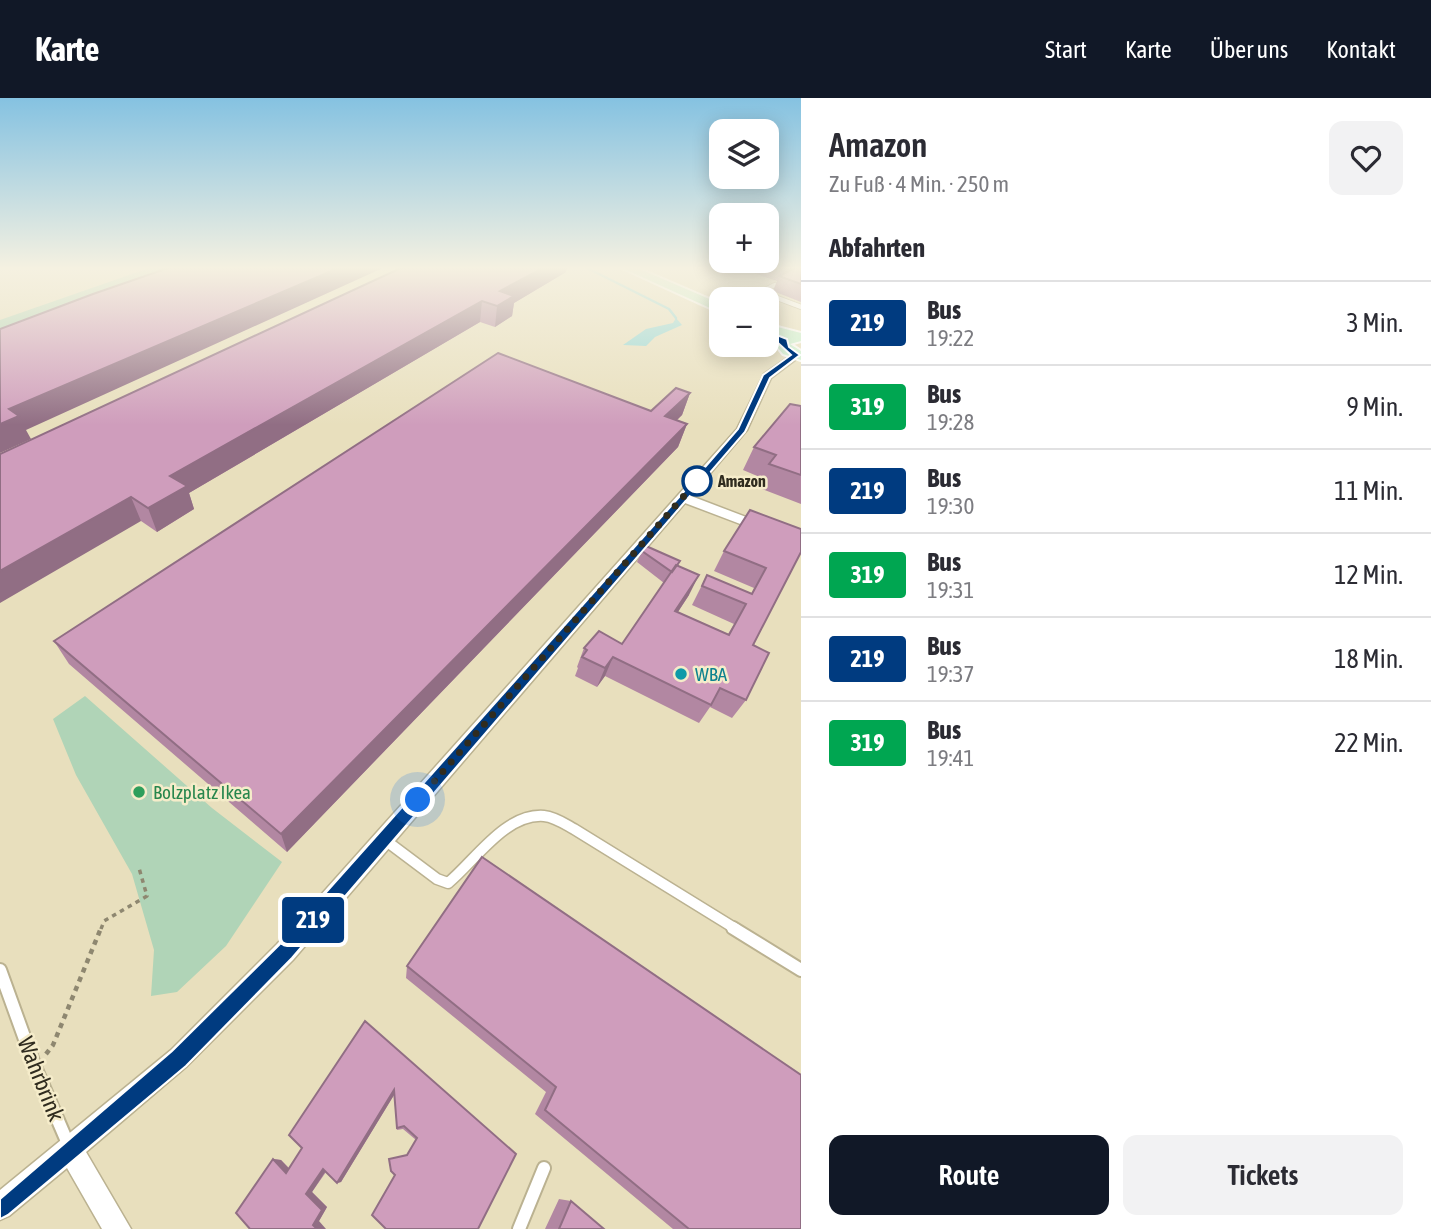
<!DOCTYPE html>
<html lang="de">
<meta charset="utf-8">
<style>
body{margin:0;font-family:"Asap Condensed",sans-serif;background:#f2f2f3;color:#2b2b33;height:100vh;display:flex;flex-direction:column;font-size:26px;white-space:nowrap}
*{box-sizing:border-box;margin:0}
p{font-size:23px;color:#7c7c81}
.icon{flex:none;width:38px;height:38px;fill:none;stroke:currentColor;stroke-width:2;stroke-linecap:round;stroke-linejoin:round}
.map{position:relative;flex:1;overflow:hidden}
.drawer{display:flex;flex-direction:column;background:#fff;width:630px}
.drawer>*{flex:none}
.badge{padding:0 14px;border-radius:5px;font-size:24px;line-height:46px}
.buttons{position:absolute;left:709px;top:21px;display:grid;gap:14px}
.buttons a{display:grid;place-items:center;width:70px;height:70px;border-radius:14px;background:#fff;box-shadow:0 4px 18px #0003;font-size:35px}
.you{position:absolute;width:35px;height:35px;margin:-18px;border:5px solid #fff;border-radius:50%;background:#1a73e8;box-shadow:0 0 0 10px #1a73e833}
.map>.badge{position:absolute;translate:-50% -50%;box-shadow:0 0 0 4px #fff}
h2{padding:0 28px;font-size:26px;line-height:63px}
.round{display:grid;place-items:center;flex:none;width:74px;height:74px;border-radius:14px;background:#f2f2f3}
.summary{display:flex;align-items:center;justify-content:space-between;height:119px;padding:0 28px}
h1{font-size:33px;font-weight:600;line-height:52px}
.action{display:flex;gap:14px;margin-top:auto;padding:14px 28px}
.action a{flex:1;height:80px;border-radius:14px;background:#111827;color:#fff;font-size:28px;font-weight:600;line-height:80px;text-align:center}
.action a+a{background:#f2f2f3;color:#2b2b33}
ul{padding:0;list-style:none}
li{display:flex;align-items:center;gap:21px;height:84px;padding:0 28px;border-top:2px solid #e1e1e2}
li div{flex:1}
li b{display:block;font-size:26px}
li em{font-style:normal}
li .badge{min-width:77px;font-weight:700;text-align:center}
header{display:flex;align-items:center;gap:42px;box-sizing:border-box;height:98px;padding:0 35px;background:#111827;color:#fff}
header strong{font-size:33px}
nav{display:flex;gap:38px;margin-inline-start:auto;font-size:24px}
main{display:flex;flex:1;min-height:0}
.map>svg:first-child{display:block}
</style>
<header>
<strong>Karte</strong>
<nav><a>Start</a><a>Karte</a><a>Über uns</a><a>Kontakt</a></nav>
</header>
<main>
<div class="map">
<svg width="801" height="1131" viewBox="0 0 801 1131">
<rect width="100%" height="100%" fill="#e8dfbd"/>
<path fill="#b0d4b7" d="M 152,169 L 176,169 L 0,231 L 0,222 Z
M 85,598 L 212,710 L 282,764 L 226,848 L 177,894 L 151,898 L 154,852 L 132,776 L 76,677 L 53,621 Z"/>
<path fill="#90d7d7" d="M 676,220 L 682,227 L 655,239 L 646,248 L 623,247 L 646,231 L 673,225 Z"/>
<g fill="none" stroke-linecap="round" stroke-linejoin="round">
<path stroke="#90d7d7" stroke-width="2.5" d="M 585,169 L 669,211 L 676,220"/>
<g stroke="#bbb291" stroke-width="6">
<path id="service-far2" d="M 775,187 L 761,194 L 801,209"/>
</g>
<g stroke="#bbb291" stroke-width="13">
<path id="service-far1" d="M 385,742 L 437,781 L 448,785 C 475,763 505,715 544,718 C 555,719 565,726 574,731 L 736,831"/>
</g>
<g stroke="#bbb291" stroke-width="16">
<path id="service" d="M 733,830 L 801,872
M 0,872 L 35,969 L 69,1048
M 519,1131 L 544,1070"/>
</g>
<g stroke="#bbb291" stroke-width="3">
<path id="minor" d="M 796,254 L 799,255 L 799,259 L 771,280 L 747,332 L 691,398 L 801,440 L 801,449 L 685,405 L 293,862 L 187,968 L 86,1054 L 131,1131 L 102,1131 L 67,1070 L 9,1118 L 0,1122 L 0,1092 L 171,952 L 277,846 L 737,331 L 764,276 Z"/>
</g>
<g stroke="#fff" stroke-width="4">
<path id="primary" d="M 620,169 L 635,169 L 721,206 L 721,215 Z
M 766,226 L 801,235 L 801,243 L 790,246 L 801,253 L 801,262 L 783,256 L 775,246 L 781,240 L 766,235 Z"/>
</g>
<path stroke="#8e8770" stroke-width="3.5" stroke-dasharray="4.5 4.5" stroke-linecap="butt" d="M 101,831 L 104,823 L 147,798 L 139,770"/>
<path stroke="#8e8770" stroke-width="4.5" stroke-dasharray="5 5" stroke-linecap="butt" d="M 46,956 L 53,947 L 101,830"/>
<use href="#service-far2" stroke="#fff" stroke-width="4.5"/>
<use href="#service-far1" stroke="#fff" stroke-width="10"/>
<use href="#service" stroke="#fff" stroke-width="12"/>
<use href="#minor" fill="#fff" fill-rule="evenodd"/>
<use href="#primary" fill="#c8f3d1" fill-rule="evenodd"/>
</g>
<path fill="#b287a2" d="M 736,169 L 801,169 L 801,204 L 773,193 L 777,183 Z
M 566,174 L 514,205 L 512,218 L 495,229 L 480,224 L 189,395 L 194,411 L 157,434 L 141,423 L 0,356 Z
M 690,295 L 682,317 L 677,322 L 687,326 L 678,349 L 287,754 L 69,566 L 54,543 L 651,313 Z
M 801,308 L 801,406 L 757,389 L 762,380 L 743,372 L 754,349 Z
M 801,431 L 753,547 L 746,602 L 732,620 L 710,609 L 699,625 L 605,578 L 597,589 L 575,578 L 578,570 L 577,569 L 584,550 L 622,546 L 664,485 L 637,464 L 642,453 L 680,463 L 678,468 L 689,497 L 678,514 L 728,536 L 734,526 L 692,507 L 707,477 L 751,496 L 754,490 L 714,473 L 724,453 Z
M 407,868 L 801,1131 L 673,1131 L 535,1016 L 546,994 L 406,880 Z
M 365,923 L 516,1056 L 407,1057 L 416,1042 L 403,1031 L 397,1032 L 394,997 L 341,1084 L 337,1085 L 326,1074 L 312,1094 L 327,1109 L 319,1123 L 250,1131 L 273,1061 L 281,1062 L 289,1070 L 302,1050 Z
M 559,1101 L 571,1103 L 604,1131 L 545,1131 Z"/>
<path fill="#916e84" d="M 341,169 L 385,169 L 26,332 L 31,341 L 0,355 L 0,326 L 9,311 Z
M 545,169 L 567,169 L 566,174 L 514,205 L 512,218 L 495,229 L 497,208 L 500,193 Z
M 482,203 L 480,224 L 189,395 L 194,411 L 157,434 L 148,410 L 170,378 Z
M 690,295 L 682,317 L 657,341 L 665,318 Z
M 687,326 L 678,349 L 287,754 L 281,736 Z
M 131,399 L 141,423 L 0,505 L 0,473 Z
M 699,477 L 689,497 L 666,532 L 675,513 Z
M 613,559 L 605,578 L 597,589 L 605,570 Z
M 394,992 L 394,997 L 341,1084 L 337,1085 Z
M 273,1061 L 281,1062 L 293,1075 L 286,1075 Z
M 323,1071 L 327,1071 L 312,1094 L 327,1109 L 319,1123 L 326,1131 L 317,1131 L 313,1127 L 306,1096 Z"/>
<path fill="#cf9dbc" stroke="#916e84" stroke-width="2" d="M 171,169 L 341,169 L 9,311 L 19,318 L 0,326 L 0,231 L 93,196 Z
M 403,169 L 545,169 L 500,193 L 514,198 L 497,208 L 482,203 L 170,378 L 187,388 L 148,410 L 131,399 L 0,473 L 0,356 Z
M 784,169 L 801,169 L 801,186 L 779,178 L 793,171 Z
M 498,255 L 651,313 L 676,290 L 690,295 L 665,318 L 687,326 L 281,736 L 54,543 Z
M 790,306 L 801,308 L 801,377 L 769,366 L 776,357 L 754,349 Z
M 750,412 L 801,431 L 801,454 L 753,547 L 769,555 L 746,602 L 720,590 L 711,607 L 613,559 L 605,570 L 582,559 L 587,552 L 584,550 L 599,533 L 622,546 L 676,467 L 699,477 L 675,513 L 729,537 L 746,506 L 702,488 L 707,477 L 752,496 L 766,470 L 724,453 Z
M 646,448 L 680,463 L 672,474 L 642,453 Z
M 482,759 L 801,977 L 801,1131 L 689,1131 L 545,1012 L 556,989 L 407,868 Z
M 365,923 L 516,1056 L 478,1131 L 386,1131 L 372,1117 L 395,1077 L 391,1073 L 389,1061 L 407,1057 L 417,1040 L 404,1028 L 397,1030 L 394,992 L 337,1085 L 323,1071 L 306,1096 L 322,1112 L 313,1127 L 317,1131 L 250,1131 L 236,1115 L 273,1061 L 286,1075 L 302,1050 L 289,1037 Z
M 571,1103 L 604,1131 L 559,1131 Z"/>
<linearGradient id="sky" x2="0" y2="1"><stop stop-color="#85c2e1"/><stop offset="0.52" stop-color="#f5f1e1"/><stop offset="1" stop-color="#f5f1e1" stop-opacity="0"/></linearGradient>
<rect width="801" height="327" fill="url(#sky)"/>
<path fill="#003b80" stroke="#fff" stroke-width="2" d="M 764,232 L 787,241 L 789,249 L 800,257 L 770,280 L 745,334 L 292,860 L 186,968 L 8,1117 L 0,1121 L 0,1101 L 172,953 L 279,847 L 680,398 L 738,331 L 763,277 L 791,257 Z"/>
<g fill="none" stroke-linecap="round" stroke-linejoin="round">
<path stroke="#302c1f" stroke-width="7" stroke-dasharray="0 12.6" d="M 418,702 L 697,383"/>
</g>
<circle fill="#fff" stroke="#003b80" stroke-width="3.5" cx="697" cy="383" r="14"/>
<circle fill="#0f9aa8" stroke="#f5ecca" stroke-width="2.5" cx="681" cy="576" r="7"/>
<circle fill="#2e9e5b" stroke="#f5ecca" stroke-width="2.5" cx="139" cy="694" r="7"/>
<g text-anchor="middle" stroke-width="5" stroke-linejoin="round" paint-order="stroke">
<g font-size="16" font-weight="bold" fill="#302c1f" stroke="#f5ecca" text-anchor="start">
<text x="718" y="389">Amazon</text>
</g>
<g font-size="19" fill="#0d838f" stroke="#f5ecca" text-anchor="start">
<text x="695" y="583">WBA</text>
</g>
<g font-size="19" fill="#27864d" stroke="#f5ecca" text-anchor="start">
<text x="153" y="701">Bolzplatz Ikea</text>
</g>
<g font-size="23" fill="#302c1f" stroke="#f5ecca">
<text transform="translate(41 981) rotate(68)" y="8">Wahrbrink</text>
</g>
</g>
</svg>
<div class="buttons">
<a><svg class="icon" aria-label="layers" viewBox="0 0 24 24"><path d="M12 4l9 5-9 5-9-5zM3 14l9 5 9-5"/></svg></a>
<a>+</a>
<a>−</a>
</div>
<div class="you" style="left:418px;top:702px"></div>
<b class="badge" style="left:313px;top:822px;background:#003b80;color:#fff">219</b>
</div>
<section class="drawer">
<div class="summary"><div><h1>Amazon</h1><p>Zu Fuß · 4 Min. · 250 m</p></div><a class="round"><svg class="icon" aria-label="heart" viewBox="0 0 24 24"><path d="M12 20l-8-8c-3-5 5-10 8-4 3-6 11-1 8 4z"/></svg></a></div>
<h2>Abfahrten</h2>
<ul>
<li><span class="badge" style="background:#003b80;color:#fff">219</span><div><b>Bus</b><p>19:22</p></div><em>3 Min.</em></li>
<li><span class="badge" style="background:#00a651;color:#fff">319</span><div><b>Bus</b><p>19:28</p></div><em>9 Min.</em></li>
<li><span class="badge" style="background:#003b80;color:#fff">219</span><div><b>Bus</b><p>19:30</p></div><em>11 Min.</em></li>
<li><span class="badge" style="background:#00a651;color:#fff">319</span><div><b>Bus</b><p>19:31</p></div><em>12 Min.</em></li>
<li><span class="badge" style="background:#003b80;color:#fff">219</span><div><b>Bus</b><p>19:37</p></div><em>18 Min.</em></li>
<li><span class="badge" style="background:#00a651;color:#fff">319</span><div><b>Bus</b><p>19:41</p></div><em>22 Min.</em></li>
</ul>
<div class="action"><a>Route</a><a>Tickets</a></div>
</section>
</main>
